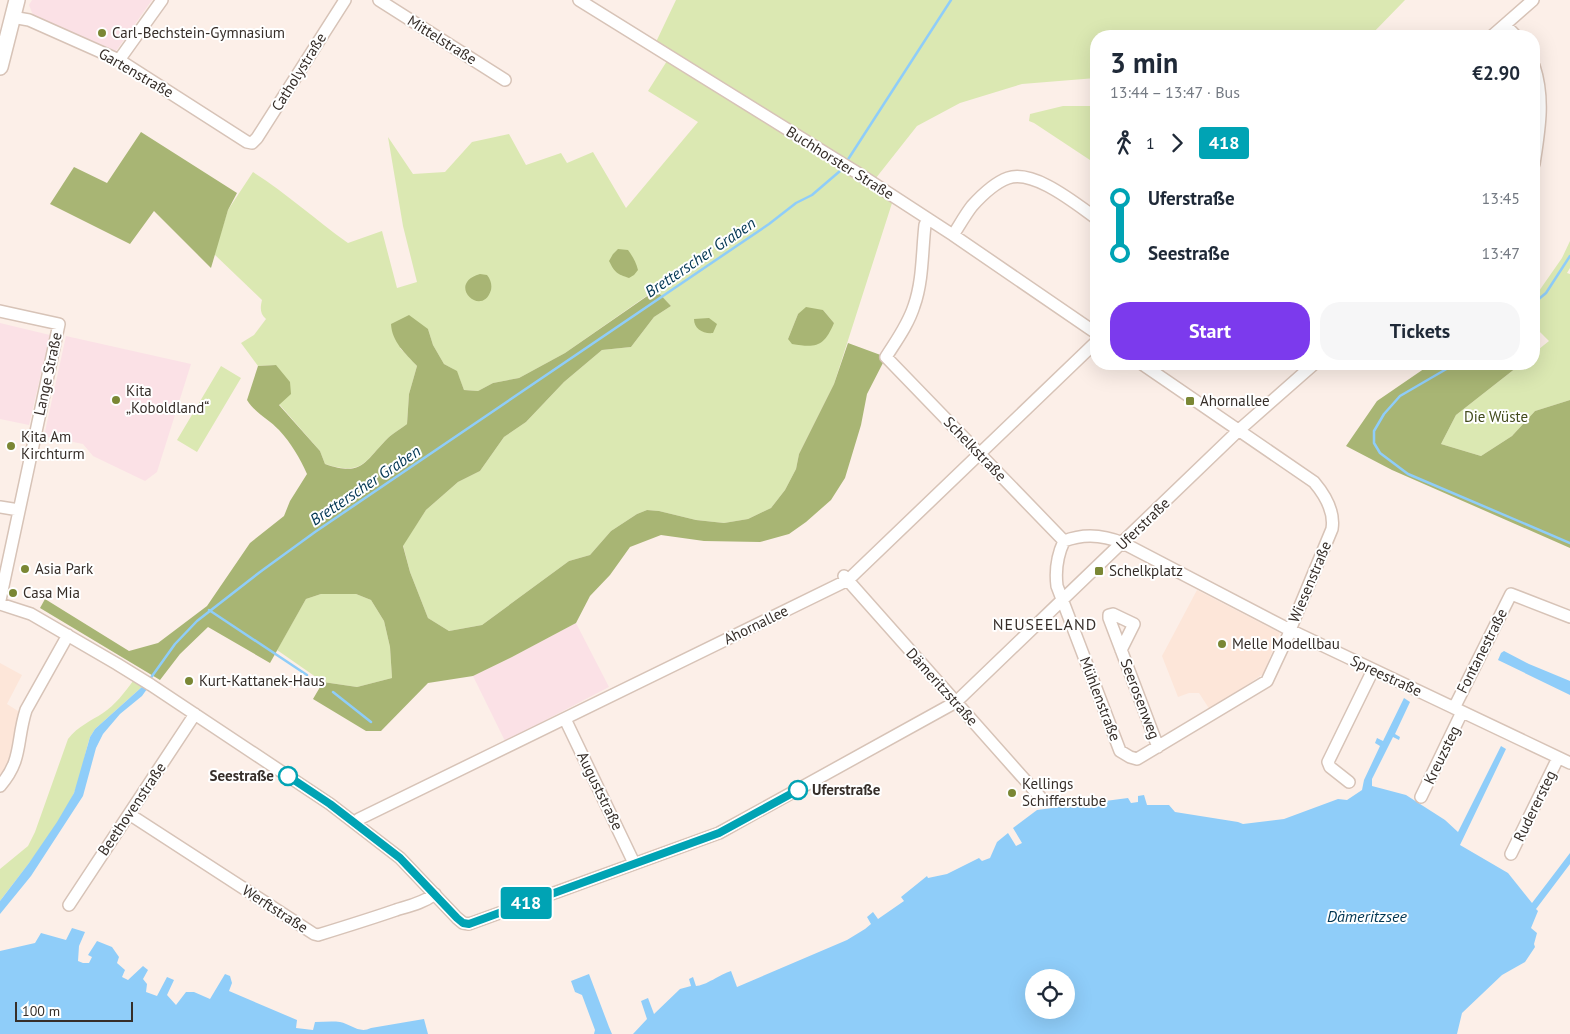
<!DOCTYPE html>
<meta charset="utf-8">
<style>
body{margin:0;font-family:"PT Sans",sans-serif;background:#f6f6f7;color:#1f2937;height:100vh;display:flex;flex-direction:column;font-size:19px;white-space:nowrap}
*{box-sizing:border-box;margin:0}
p{font-size:16px;color:#747a83}
.icon{flex:none;width:28px;height:28px;fill:none;stroke:currentColor;stroke-width:2;stroke-linecap:round;stroke-linejoin:round}
.map{position:relative;flex:1;overflow:hidden}
.details{position:absolute;left:1090px;top:30px;width:450px;height:340px;display:flex;flex-direction:column;background:#fff;border-radius:20px;box-shadow:0 5px 20px #0002}
.details>*{flex:none}
.badge{padding:0 10px;border-radius:4px;font-size:18px;line-height:32px}
.tools{position:absolute;left:1025px;top:969px;display:grid;gap:10px}
.tools a{display:grid;place-items:center;width:50px;height:50px;border-radius:50%;background:#fff;box-shadow:0 5px 20px #0002;font-size:25px}
.scale{position:absolute;left:15px;bottom:12px;width:118px;box-sizing:border-box;padding-left:5px;border:2px solid #362e29;border-top:0;font-size:14px;line-height:18px;white-space:nowrap;color:#362e29;-webkit-text-stroke:4px #fff;paint-order:stroke}
.map>.badge{position:absolute;translate:-50% -50%;box-shadow:0 0 0 2px #fff}
.legs{display:flex;align-items:center;gap:8px;height:55px;padding:0 20px;font-size:16px}
.legs p{margin-inline-start:auto}
.head{display:flex;align-items:center;justify-content:space-between;height:85px;padding:0 20px}
h1{font-size:28px;font-weight:800;line-height:38px}
.cta{display:flex;gap:10px;margin-top:auto;padding:10px 20px}
.cta a{flex:1;height:58px;border-radius:20px;background:#7c3aed;color:#fff;font-size:20px;font-weight:800;line-height:58px;text-align:center}
.cta a+a{background:#f6f6f7;color:#1f2937}
ul{padding:0 20px;list-style:none}
li{display:flex;align-items:center;gap:18px;height:55px;font-size:19px}
li i{display:grid;place-items:center;width:8px;height:100%;margin:0 6px;background:currentColor}
li i::after{content:'';width:12px;height:12px;margin:-6px;border:4px solid;border-radius:50%;background:#fff}
li p{margin-inline-start:auto}
li:first-child i{background:linear-gradient(#0000 50%,currentColor 0)}
li:last-child i{background:linear-gradient(currentColor 50%,#0000 0)}
.map>svg:first-child{display:block}
</style>
<div class="map">
<svg width="1570" height="1034" viewBox="0 0 1570 1034">
<rect width="100%" height="100%" fill="#fcefe8"/>
<path fill="#fde6d9" d="M 1197,590 L 1280,633 L 1263,674 L 1210,710 L 1199,693 L 1189,693 L 1178,697 L 1162,656 Z
M 0,663 L 22,675 L 7,704 L 21,713 L 13,761 L 0,780 Z"/>
<path fill="#fbe1e6" d="M 32,0 L 152,0 L 116,51 L 33,15 L 29,5 Z
M 0,323 L 50,335 L 29,425 L 0,419 Z
M 66,336 L 191,364 L 157,472 L 145,481 L 93,456 L 83,444 L 44,436 Z
M 576,623 L 609,687 L 505,741 L 473,676 L 512,657 Z"/>
<path fill="#dbe8b2" fill-rule="evenodd" d="M 676,0 L 1405,0 L 1370,36 L 1096,36 L 1096,78 L 1022,84 L 960,103 L 917,126 L 872,183 L 893,200 L 834,384 L 799,454 L 796,469 L 785,490 L 771,508 L 748,519 L 724,523 L 696,520 L 659,511 L 647,510 L 637,514 L 611,531 L 590,555 L 569,561 L 482,625 L 449,631 L 428,618 L 410,572 L 403,545 L 426,510 L 458,482 L 480,471 L 504,437 L 526,422 L 564,382 L 602,350 L 631,347 L 654,317 L 671,306 L 655,290 L 565,353 L 519,378 L 493,383 L 478,391 L 464,390 L 459,377 L 453,369 L 444,364 L 433,345 L 428,329 L 400,348 L 417,366 L 409,394 L 407,424 C 401,429 393,433 388,438 C 364,462 363,476 325,464 L 320,451 L 279,404 L 276,365 L 258,366 L 241,343 L 254,335 L 266,319 C 260,314 260,308 262,300 L 214,254 L 228,210 L 253,172 C 286,193 316,220 348,243 L 382,231 L 397,288 L 417,282 L 403,226 L 388,137 L 413,174 L 445,172 L 472,142 L 509,134 L 526,165 L 561,153 L 567,163 L 593,152 L 626,208 L 698,122 L 648,91 L 672,53 L 656,42 ZM 823,310 L 834,323 L 788,339 L 798,314 Z
M 1063,106 L 1096,106 L 1096,164 L 1034,123 L 1029,121 L 1030,114 Z
M 1570,241 L 1570,268 L 1567,273 L 1570,274 L 1570,400 L 1535,411 L 1512,436 L 1481,456 L 1441,444 L 1456,415 L 1521,364 L 1534,364 L 1534,353 L 1549,341 L 1534,326 L 1534,295 L 1539,291 L 1562,258 Z
M 221,366 L 241,378 L 197,452 L 177,440 Z
M 321,594 L 356,594 L 371,600 L 384,621 L 390,647 L 392,678 L 357,687 L 323,682 L 277,650 L 306,599 Z
M 133,681 L 143,686 L 95,729 L 90,737 C 84,755 82,775 74,793 C 58,829 24,869 0,901 L 0,869 L 28,846 L 35,832 L 68,739 C 78,726 91,721 103,713 C 115,705 125,692 133,681 Z"/>
<path fill="#a8b574" d="M 141,132 L 237,193 L 228,210 L 211,268 L 154,211 L 130,244 L 50,204 L 74,167 L 107,183 Z
M 618,249 L 628,250 C 633,257 636,262 638,270 L 634,275 L 629,278 C 617,274 615,273 609,261 L 613,254 Z
M 480,274 L 487,275 C 491,280 492,285 491,290 C 482,319 445,284 480,274 Z
M 656,290 L 671,306 L 654,317 L 631,347 L 602,350 L 564,382 L 526,422 L 504,437 L 480,471 L 458,482 L 426,510 L 403,546 L 410,572 L 428,618 L 449,631 L 482,625 L 569,561 L 590,555 L 611,531 L 637,514 L 647,510 L 659,511 L 696,520 L 724,523 L 748,519 L 771,508 L 785,490 L 796,469 L 799,454 L 834,384 L 848,343 L 886,357 L 867,394 L 861,425 L 845,478 L 831,500 L 806,522 L 789,534 L 760,542 L 704,541 L 661,535 L 630,547 L 610,575 L 590,596 L 576,623 L 512,657 L 473,676 L 428,683 L 381,731 L 366,731 L 313,699 L 323,682 L 357,687 L 392,678 L 390,647 L 384,621 L 371,600 L 356,594 L 321,594 L 306,599 L 270,663 L 208,627 L 180,654 L 160,680 L 40,608 L 45,599 L 129,651 L 158,643 L 207,606 L 250,543 L 284,516 L 290,501 L 307,474 C 300,458 291,443 279,430 C 269,419 255,413 247,400 L 258,366 L 276,365 L 290,382 L 291,394 L 279,405 L 320,451 L 325,464 C 363,477 364,462 388,438 C 393,433 401,429 407,424 L 409,394 L 417,366 C 405,353 392,342 391,324 L 409,315 L 428,329 L 433,345 L 444,364 L 457,371 L 464,390 L 478,391 L 493,383 L 519,378 L 565,353 Z
M 806,307 L 823,310 L 834,323 C 824,347 816,348 792,344 L 788,339 L 798,314 Z
M 709,318 L 717,324 L 713,333 C 703,334 694,329 694,319 Z
M 1431,364 L 1521,364 L 1456,415 L 1441,444 L 1481,456 L 1512,436 L 1535,411 L 1570,400 L 1570,548 L 1392,470 L 1346,446 L 1377,401 Z"/>
<path fill="#8fcdf9" fill-rule="evenodd" d="M 1504,651 L 1529,664 L 1570,681 L 1570,695 L 1498,660 L 1501,653 Z
M 143,686 L 147,689 L 142,696 L 120,714 L 103,734 L 96,748 L 83,796 L 31,876 L 0,914 L 0,901 L 29,863 L 57,822 L 74,793 L 90,737 L 95,729 Z
M 1404,698 L 1410,702 L 1395,734 L 1400,737 L 1399,740 L 1393,737 L 1372,779 L 1372,786 L 1406,795 L 1445,820 L 1458,832 L 1501,746 L 1506,749 L 1460,845 L 1508,873 L 1532,903 L 1570,853 L 1570,864 L 1536,909 L 1538,911 L 1531,928 L 1537,933 L 1534,944 L 1535,947 L 1525,962 L 1502,975 L 1462,1013 L 1457,1034 L 633,1034 L 647,1019 L 641,1001 L 648,998 L 654,1014 L 680,989 L 691,986 L 689,979 L 693,977 L 696,986 C 705,986 721,974 731,971 L 737,987 L 847,940 L 865,929 L 871,924 L 867,917 L 873,912 L 878,919 L 904,901 L 901,897 L 927,876 L 928,878 L 947,874 L 979,858 L 982,861 L 990,858 L 997,842 L 1008,833 L 1016,846 L 1022,843 L 1013,828 L 1037,810 L 1128,798 L 1131,803 L 1138,802 L 1138,796 L 1144,795 L 1147,805 L 1169,805 L 1175,812 L 1238,822 L 1243,824 L 1284,819 L 1338,799 L 1347,800 L 1362,790 L 1364,780 L 1380,746 L 1375,743 L 1377,738 L 1383,741 ZM 1034,978 L 1066,978 L 1066,1010 L 1034,1010 Z
M 72,928 L 85,932 L 79,946 L 78,961 L 83,963 L 89,963 L 92,957 L 88,955 L 97,941 L 112,947 L 119,957 L 117,963 L 125,970 L 122,977 L 128,980 L 143,966 L 148,970 L 143,979 L 147,984 L 146,992 L 157,996 L 167,977 L 174,980 L 167,995 L 176,1005 L 186,992 L 194,992 L 210,999 L 225,974 L 230,976 L 232,983 L 229,991 L 297,1020 L 296,1028 L 313,1030 L 315,1022 C 323,1022 332,1021 340,1022 C 351,1024 359,1034 371,1028 L 424,1019 L 428,1034 L 0,1034 L 0,951 L 35,943 L 41,933 L 66,940 Z
M 589,974 L 609,1027 L 612,1034 L 594,1034 L 595,1030 L 582,995 L 575,992 L 571,981 Z"/>
<g fill="none" stroke-linecap="round" stroke-linejoin="round">
<path stroke="#8fcdf9" stroke-width="2.5" d="M 847,161 L 951,0
M 1534,303 L 1546,293 L 1570,256
M 1455,364 L 1400,396 L 1384,414 L 1374,431 L 1374,443 L 1380,453 L 1408,474 L 1570,543
M 209,610 L 307,675
M 150,679 L 175,644 L 197,621 L 260,572 L 315,532 L 769,224 L 796,203 L 812,195 L 840,171
M 333,692 L 371,722"/>
<g stroke="#d7c3b7" stroke-width="14">
<path id="minor" d="M 379,0 L 505,80
M 579,0 L 856,172 L 953,235 L 1096,333
M 12,17 L 29,20 L 119,60 L 247,142 L 252,143 L 257,138 L 345,0
M 1505,25 L 1516,36
M 1492,36 L 1533,0
M 119,60 L 162,0
M 1534,66 C 1545,99 1539,131 1534,164
M 928,219 L 925,225 C 922,251 923,281 914,306 C 908,325 896,341 886,357 L 1064,541
M 953,235 C 959,226 965,215 972,206 C 981,196 994,183 1008,178 C 1034,169 1076,204 1096,218
M 0,311 L 59,324 L 0,600
M 1142,364 L 1314,482 C 1325,495 1335,511 1332,529 L 1290,630 L 1288,636 L 1267,681 L 1137,759 L 1130,757 L 1120,751 L 1057,586 C 1055,570 1057,556 1064,541 C 1084,533 1104,535 1123,543 L 1290,630 L 1570,763
M 0,507 L 19,510
M 844,576 L 1041,798
M 0,604 L 31,614 L 117,664 L 151,685 L 330,804 L 400,858 L 457,918 L 463,923 L 469,924 L 719,833 L 956,702 L 1239,430 L 1314,364
M 1121,650 L 1134,624 L 1113,614 L 1109,615 L 1109,618 L 1158,747
M 1454,708 L 1511,594 L 1570,617
M 565,719 L 634,863
M 1349,782 L 1330,767 L 1328,762 L 1373,670
M 0,786 C 23,760 16,741 26,710 L 68,635
M 1421,797 L 1462,712
M 129,814 L 314,934 L 318,935 C 344,927 370,919 396,910 C 409,906 423,903 435,894
M 355,823 L 359,819 L 848,580 L 1096,342
M 1511,854 L 1558,758
M 69,905 L 195,714"/>
</g>
<g stroke="#d7c3b7" stroke-width="18">
<path id="major" d="M 0,67 L 17,0"/>
</g>
<use href="#minor" stroke="#fff" stroke-width="11"/>
<use href="#major" stroke="#fff" stroke-width="15"/>
</g>
<g fill="none" stroke-linecap="round" stroke-linejoin="round">
<g stroke="#fff" stroke-width="11">
<path id="line-1" d="M 288,776 L 330,804 L 400,858 L 457,918 L 463,923 L 469,924 L 719,833 L 798,790"/>
</g>
<use href="#line-1" stroke="#00a3b4" stroke-width="8"/>
</g>
<g fill="#7a8734" stroke="#fff" stroke-width="2">
<circle cx="102" cy="33" r="5"/>
<circle cx="116" cy="400" r="5"/>
<rect x="1185" y="396" width="10" height="10" rx="2.5"/>
<circle cx="11" cy="446" r="5"/>
<circle cx="25" cy="569" r="5"/>
<rect x="1094" y="566" width="10" height="10" rx="2.5"/>
<circle cx="13" cy="593" r="5"/>
<circle cx="1222" cy="644" r="5"/>
<circle cx="189" cy="681" r="5"/>
<circle cx="1012" cy="793" r="5"/>
</g>
<g fill="#fff" stroke="#00a3b4" stroke-width="2.5">
<circle cx="288" cy="776" r="9"/>
<circle cx="798" cy="790" r="9"/>
</g>
<g text-anchor="middle" stroke-width="4" stroke-linejoin="round" paint-order="stroke">
<g font-size="15" fill="#362e29" stroke="#fff" text-anchor="start">
<text x="112" y="38">Carl-Bechstein-Gymnasium</text>
<text x="126" y="396">Kita<tspan x="126" dy="17">„Koboldland“</tspan></text>
<text x="1200" y="406">Ahornallee</text>
<text x="21" y="442">Kita Am<tspan x="21" dy="17">Kirchturm</tspan></text>
<text x="35" y="574">Asia Park</text>
<text x="1109" y="576">Schelkplatz</text>
<text x="23" y="598">Casa Mia</text>
<text x="1232" y="649">Melle Modellbau</text>
<text x="199" y="686">Kurt-Kattanek-Haus</text>
<text x="1022" y="789">Kellings<tspan x="1022" dy="17">Schifferstube</tspan></text>
</g>
<g font-size="15" fill="#362e29" stroke="#fff">
<text transform="translate(442 40) rotate(32)" y="5">Mittelstraße</text>
<text transform="translate(299 72) rotate(-58)" y="5">Catholystraße</text>
<text transform="translate(136 73) rotate(30)" y="5">Gartenstraße</text>
<text transform="translate(840 163) rotate(32)" y="5">Buchhorster Straße</text>
<text transform="translate(48 374) rotate(-78)" y="5">Lange Straße</text>
<text transform="translate(975 449) rotate(46)" y="5">Schelkstraße</text>
<text transform="translate(1143 524) rotate(-44)" y="5">Uferstraße</text>
<text transform="translate(1310 582) rotate(-67)" y="5">Wiesenstraße</text>
<text transform="translate(756 625) rotate(-26)" y="5">Ahornallee</text>
<text transform="translate(1482 651) rotate(-63)" y="5">Fontanestraße</text>
<text transform="translate(1386 676) rotate(25)" y="5">Spreestraße</text>
<text transform="translate(942 687) rotate(48)" y="5">Dämeritzstraße</text>
<text transform="translate(1100 699) rotate(69)" y="5">Mühlenstraße</text>
<text transform="translate(1140 699) rotate(69)" y="5">Seerosenweg</text>
<text transform="translate(1442 755) rotate(-64)" y="5">Kreuzsteg</text>
<text transform="translate(600 791) rotate(64)" y="5">Auguststraße</text>
<text transform="translate(1535 806) rotate(-64)" y="5">Ruderersteg</text>
<text transform="translate(132 809) rotate(-56)" y="5">Beethovenstraße</text>
<text transform="translate(275 909) rotate(33)" y="5">Werftstraße</text>
</g>
<g font-size="15" fill="#424b1b" stroke="#fff">
<text x="1496" y="422">Die Wüste</text>
</g>
<g font-size="15" font-weight="bold" fill="#362e29" stroke="#fff" text-anchor="end">
<text x="274" y="781">Seestraße</text>
<text x="812" y="795" text-anchor="start">Uferstraße</text>
</g>
<g font-size="16" font-style="italic" fill="#013552" stroke="#fff">
<text transform="translate(700 257) rotate(-34)" y="6">Bretterscher Graben</text>
<text transform="translate(365 485) rotate(-34)" y="6">Bretterscher Graben</text>
<text x="1367" y="922">Dämeritzsee</text>
</g>
<g font-size="16" letter-spacing="1" fill="#362e29" stroke="#fff">
<text x="1045" y="630">NEUSEELAND</text>
</g>
</g>
</svg>
<div class="tools">
<a><svg class="icon" aria-label="locate" viewBox="0 0 24 24"><circle cx="12" cy="12" r="6"/><path d="M12 2v4M12 18v4M2 12h4M18 12h4"/></svg></a>
</div>
<div class="scale">100 m</div>
<b class="badge" style="left:526px;top:903px;background:#00a3b4;color:#fff">418</b>
<section class="details">
<div class="head"><div><h1>3 min</h1><p>13:44 – 13:47 · Bus</p></div><b>€2.90</b></div>
<div class="legs"><svg class="icon" aria-label="walk" viewBox="0 0 24 24"><circle cx="13" cy="4" r="2"/><path d="M13 8l-2 6 4 7M11 14l-3 7M7 12l3-4h3l4 4"/></svg>1<svg class="icon" aria-label="forward" viewBox="0 0 24 24"><path d="M9 5l7 7-7 7"/></svg><b class="badge" style="background:#00a3b4;color:#fff">418</b></div>
<ul>
<li><i style="color:#00a3b4"></i><b>Uferstraße</b><p>13:45</p></li>
<li><i style="color:#00a3b4"></i><b>Seestraße</b><p>13:47</p></li>
</ul>
<div class="cta"><a>Start</a><a>Tickets</a></div>
</section>
</div>
